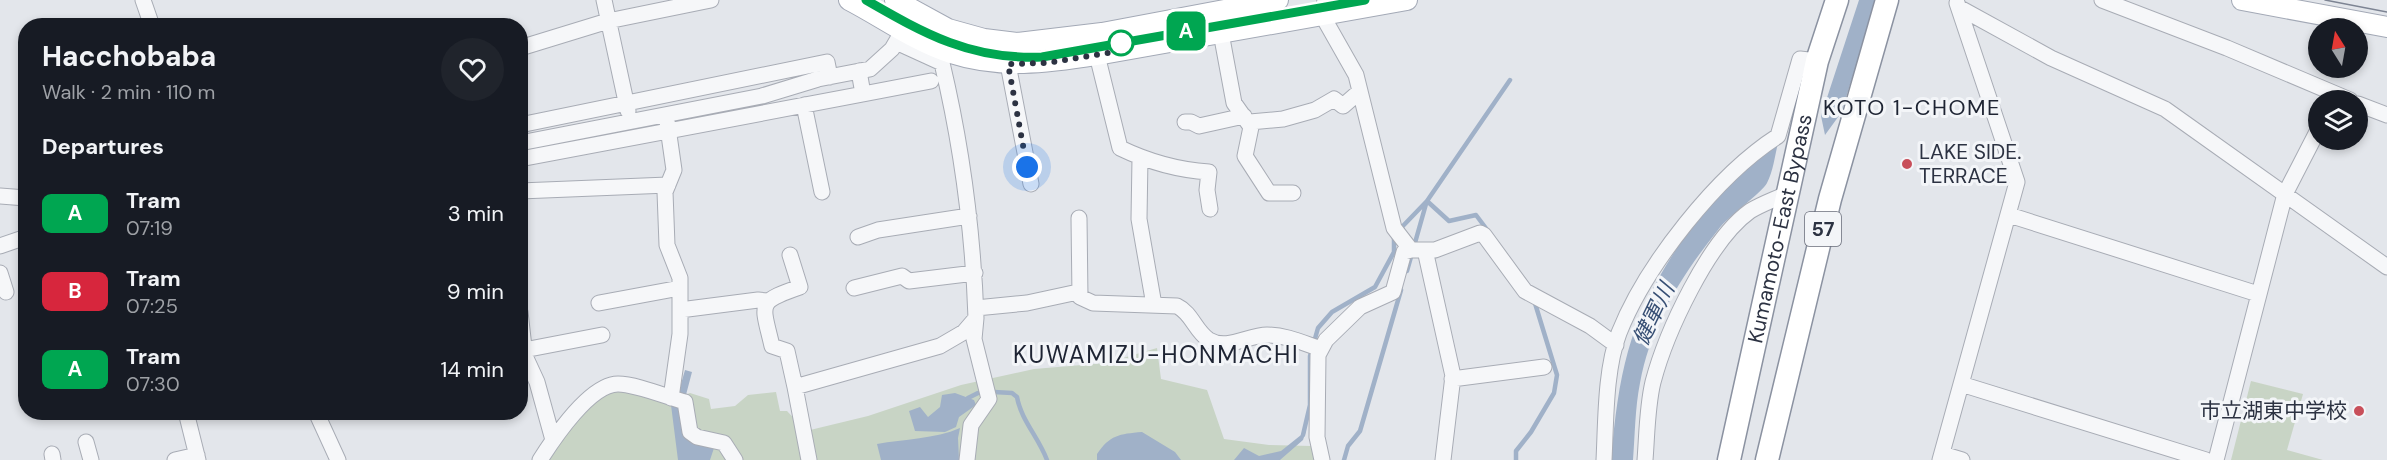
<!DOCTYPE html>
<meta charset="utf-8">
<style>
body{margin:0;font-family:"DM Sans","Noto Sans JP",sans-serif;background:#20242c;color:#f1f3f6;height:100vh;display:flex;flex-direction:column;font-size:22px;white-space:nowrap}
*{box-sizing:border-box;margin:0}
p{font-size:20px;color:#9ea1a6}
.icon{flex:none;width:33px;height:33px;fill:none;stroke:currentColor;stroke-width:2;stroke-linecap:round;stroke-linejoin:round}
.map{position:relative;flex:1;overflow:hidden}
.panel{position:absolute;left:18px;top:18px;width:510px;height:402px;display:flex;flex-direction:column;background:#171b24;border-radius:24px;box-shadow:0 3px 9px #0003}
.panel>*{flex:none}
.badge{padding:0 12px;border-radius:9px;font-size:21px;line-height:39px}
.needle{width:39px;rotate:349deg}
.fabs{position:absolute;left:2308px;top:18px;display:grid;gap:12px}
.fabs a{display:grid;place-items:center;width:60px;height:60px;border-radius:50%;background:#171b24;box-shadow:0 3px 9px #0003;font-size:30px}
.you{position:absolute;width:30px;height:30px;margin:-15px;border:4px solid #fff;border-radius:50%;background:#1a73e8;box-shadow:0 0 0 9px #1a73e833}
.map>.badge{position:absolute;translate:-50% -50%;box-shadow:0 0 0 3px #fff}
h2{padding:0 24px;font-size:22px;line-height:54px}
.round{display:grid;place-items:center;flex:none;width:63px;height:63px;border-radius:32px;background:#20242c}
.overview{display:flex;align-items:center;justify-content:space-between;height:102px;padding:0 24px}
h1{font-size:28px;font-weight:700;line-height:45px}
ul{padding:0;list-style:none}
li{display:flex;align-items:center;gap:18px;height:78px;padding:0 24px}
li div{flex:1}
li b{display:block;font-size:22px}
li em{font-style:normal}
li .badge{min-width:66px;font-weight:700;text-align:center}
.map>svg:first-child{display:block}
</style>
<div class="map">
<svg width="2387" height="460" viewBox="0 0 2387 460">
<rect width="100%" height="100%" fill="#e3e6eb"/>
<path fill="#c8d4c5" d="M 1157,348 L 1161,379 L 1207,390 L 1224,439 L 1269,445 L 1311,446 L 1316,451 L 1317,460 L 545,460 L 571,424 L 610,388 L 671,400 L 690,393 L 709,399 L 711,409 L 735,406 L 748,395 L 776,392 L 780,411 L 787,411 L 806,431 L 868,416 L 961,385 L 1034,369 L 1106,363 Z
M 2251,381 L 2303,394 L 2287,450 L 2323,460 L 2231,460 Z"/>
<path fill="#a0b1c8" d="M 1859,0 L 1877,0 L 1841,113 L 1825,135 L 1821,116 Z
M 1778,143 C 1775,155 1773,172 1767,183 C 1762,193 1728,216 1718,230 C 1681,276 1651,324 1640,383 C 1635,408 1635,435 1633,460 L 1611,460 C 1619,371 1629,320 1679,245 C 1690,229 1701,211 1715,197 C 1735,178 1757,161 1778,143 Z
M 685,370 L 692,372 L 682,410 L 683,428 L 714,448 L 710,460 L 678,460 L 671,405 L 679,391 Z
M 955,393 L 974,400 L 976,405 L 959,417 L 956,427 L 945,432 L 915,431 L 909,411 L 920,407 L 928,417 L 940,407 L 942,395 Z
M 960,428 L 958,438 L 959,460 L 881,460 L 877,444 C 904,439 935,439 960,428 Z
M 1306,431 L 1303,440 L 1280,460 L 1234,460 L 1244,448 L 1259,456 L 1281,451 Z
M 1142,432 L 1175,452 L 1181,460 L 1097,460 L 1097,454 C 1110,435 1119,434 1142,432 Z"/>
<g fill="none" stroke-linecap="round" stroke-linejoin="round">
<path stroke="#a0b1c8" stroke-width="4.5" d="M 1427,201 L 1449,221 L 1476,215 L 1488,231
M 1400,229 L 1427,201 L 1510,80
M 1407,271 L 1426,204
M 994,392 L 1012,393 L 1017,397 C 1021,420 1039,438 1047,460
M 968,398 L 978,393
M 1303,435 L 1310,405 L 1310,356 L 1318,328 L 1332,312 L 1375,287 L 1394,252 L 1394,235
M 1344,460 L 1348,446 L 1360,431 L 1401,290
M 1516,460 L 1516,451 L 1531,432 L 1554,393 L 1557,375 L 1534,300"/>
<g stroke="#a8acb5" stroke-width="17">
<path id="minor" d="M 143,0 L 152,26
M 604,0 L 628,111
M 1325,0 L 1322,15 L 1356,75 L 1394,228 L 1411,250 L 1435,250 L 1480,233 L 1484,235 L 1525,291 L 1590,326 L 1616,345
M 2102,0 L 2227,48 L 2350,100
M 1960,8 L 2051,58 L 2165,109 L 2387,267
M 1221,33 L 1234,103 L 1251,127 L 1245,156 L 1269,193 L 1293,193
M 520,48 L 608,21 L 711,0
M 1097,55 L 1120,148 C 1149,162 1177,170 1209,172 L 1207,190 L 1210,209
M 1008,64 L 1031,184
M 863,94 L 931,81
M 2358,104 L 2387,115
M 804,105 L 822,192
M 667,121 L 674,170 L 665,192 L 667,245 L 680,278 L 680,334 L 671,398
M 1185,122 L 1191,122 L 1199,126 L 1244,116
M 1250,122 L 1283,119 L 1315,110 L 1334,99 L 1343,106 L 1359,92
M 520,125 L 827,62 L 830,77
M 520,143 L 762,96 L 818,79 L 870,69 L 892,49 L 914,11
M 1140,158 L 1139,219 L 1154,305
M 520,159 L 863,94 L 859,71
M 520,191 L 668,185
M 0,196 L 26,198
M 2009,215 L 2258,294
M 1079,218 L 1080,297 L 1093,303 L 1177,306 C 1192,313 1195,331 1209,340 C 1227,351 1248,335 1267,335 C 1286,335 1303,343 1321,349
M 858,237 L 878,230 L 969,216
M 0,246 L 26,237
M 1425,250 L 1453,376 L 1443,460
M 790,255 L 800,287 C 756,302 762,303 772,346 L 787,351 L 795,387
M 0,273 L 6,292
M 854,288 L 902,276 L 909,281 L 975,273
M 599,303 L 680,288
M 976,308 L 1027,303 L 1078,292
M 680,310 L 758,300 L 767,301
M 520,312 L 525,356 L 537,382 L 553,440
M 524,350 L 602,335
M 1452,379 L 1544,367
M 1961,384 L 2206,460
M 186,412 L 198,460
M 316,412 L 338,460
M 86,442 L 91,460
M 52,454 L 53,460
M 1942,454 L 1962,460
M 175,460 L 197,455
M 540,460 C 554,438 590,384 618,384 C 636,384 667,397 685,402 L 690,432 L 697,437 L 724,443 L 735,460
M 809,460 L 795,387 L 940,346 L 964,332 L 976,318 C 973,232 962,147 942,63 L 896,42
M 967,460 L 971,425 L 989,399 L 974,339 L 976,318
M 1322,460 L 1317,437 L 1318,355 L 1326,340 L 1360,307 L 1393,292 L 1404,252 L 1411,250
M 1604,460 C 1606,421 1605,370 1619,333 C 1646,265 1717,175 1778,136 L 1800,59 L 1817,61
M 1645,460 C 1647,435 1647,407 1653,382 C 1666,333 1708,241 1750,211 C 1761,204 1776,199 1788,193
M 1940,460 L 2017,182 L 1957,3
M 2216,460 L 2285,194 L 2319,128"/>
</g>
<g stroke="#a3a9b6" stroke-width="22">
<path id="major" d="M 849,0 C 882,17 916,42 951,53 C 1000,69 1047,63 1097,55 L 1407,0
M 895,0 L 948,29 L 984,39 L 1018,43 L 1102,33 L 1278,0
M 2242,0 L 2387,27"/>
</g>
<g stroke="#8b92a1" stroke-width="25">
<g id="highway">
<path id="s1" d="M 1729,460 L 1817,61 L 1837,0"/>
<path d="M 1767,460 L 1830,199 L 1887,0"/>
</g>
</g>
<use href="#minor" stroke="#f6f7f9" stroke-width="15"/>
<use href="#major" stroke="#fff" stroke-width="20"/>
<use href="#highway" stroke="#fff" stroke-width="22"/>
<path stroke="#7d8493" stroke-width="1.5" d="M 866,0 C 925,34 971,61 1042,57 L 1364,0
M 2325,0 L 2387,12"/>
</g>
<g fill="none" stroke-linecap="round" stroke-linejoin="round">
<g stroke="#fff" stroke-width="14">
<path id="line" d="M 866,0 C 925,34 971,60 1042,57 L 1365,0"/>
</g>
<use href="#line" stroke="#00a651" stroke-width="9"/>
<path stroke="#2c3242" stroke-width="6" stroke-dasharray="0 10.8" d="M 1027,167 L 1008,64 L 1047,63 L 1125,50 L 1121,43"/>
</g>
<circle fill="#fff" stroke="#00a651" stroke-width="3" cx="1121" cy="43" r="12"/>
<g fill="#c84f5a" stroke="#f3f5f8" stroke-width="2">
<circle cx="1907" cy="164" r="6"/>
<circle cx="2359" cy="411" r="6"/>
</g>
<g text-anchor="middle" stroke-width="6" stroke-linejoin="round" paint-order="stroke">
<rect fill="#f3f5f8" stroke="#686c79" stroke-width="1.5" x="1805" y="212" width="36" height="34" rx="4.5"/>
<g font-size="20" font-weight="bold" fill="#2c3242">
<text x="1823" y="236">57</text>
</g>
<g font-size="21" fill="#2c3242" stroke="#f3f5f8" text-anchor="start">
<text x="1919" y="159">LAKE SIDE.<tspan x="1919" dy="24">TERRACE</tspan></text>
<text x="2347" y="418" text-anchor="end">市立湖東中学校</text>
</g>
<g font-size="21" fill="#2c3242" stroke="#f3f5f8">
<text dy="7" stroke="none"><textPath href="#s1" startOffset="237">Kumamoto-East Bypass</textPath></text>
</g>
<g font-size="22" letter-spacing="1.5" fill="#1e2433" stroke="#f3f5f8">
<text x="1912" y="115">KOTO 1-CHOME</text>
</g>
<g font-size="22" font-style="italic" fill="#374f74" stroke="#f3f5f8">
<text transform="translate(1653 314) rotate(-64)" y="8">健軍川</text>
</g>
<g font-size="24" letter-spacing="1.5" fill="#1e2433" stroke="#f3f5f8">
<text x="1156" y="363">KUWAMIZU-HONMACHI</text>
</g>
</g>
</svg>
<div class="fabs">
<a><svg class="needle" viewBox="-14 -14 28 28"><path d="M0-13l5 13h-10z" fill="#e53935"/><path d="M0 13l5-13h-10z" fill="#9ea1a6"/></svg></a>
<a><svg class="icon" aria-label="layers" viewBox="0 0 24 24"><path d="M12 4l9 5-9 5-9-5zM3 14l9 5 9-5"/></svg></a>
</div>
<div class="you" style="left:1027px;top:167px"></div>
<b class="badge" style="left:1186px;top:31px;background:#00a651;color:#fff">A</b>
<section class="panel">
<div class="overview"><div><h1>Hacchobaba</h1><p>Walk · 2 min · 110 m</p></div><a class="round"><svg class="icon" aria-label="heart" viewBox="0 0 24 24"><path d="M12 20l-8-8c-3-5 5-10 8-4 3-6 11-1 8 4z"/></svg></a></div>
<h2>Departures</h2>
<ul>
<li><span class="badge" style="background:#00a651;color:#fff">A</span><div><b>Tram</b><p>07:19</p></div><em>3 min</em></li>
<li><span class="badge" style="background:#d7263d;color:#fff">B</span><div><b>Tram</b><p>07:25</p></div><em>9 min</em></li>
<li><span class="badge" style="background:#00a651;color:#fff">A</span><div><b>Tram</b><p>07:30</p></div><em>14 min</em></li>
</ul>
</section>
</div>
